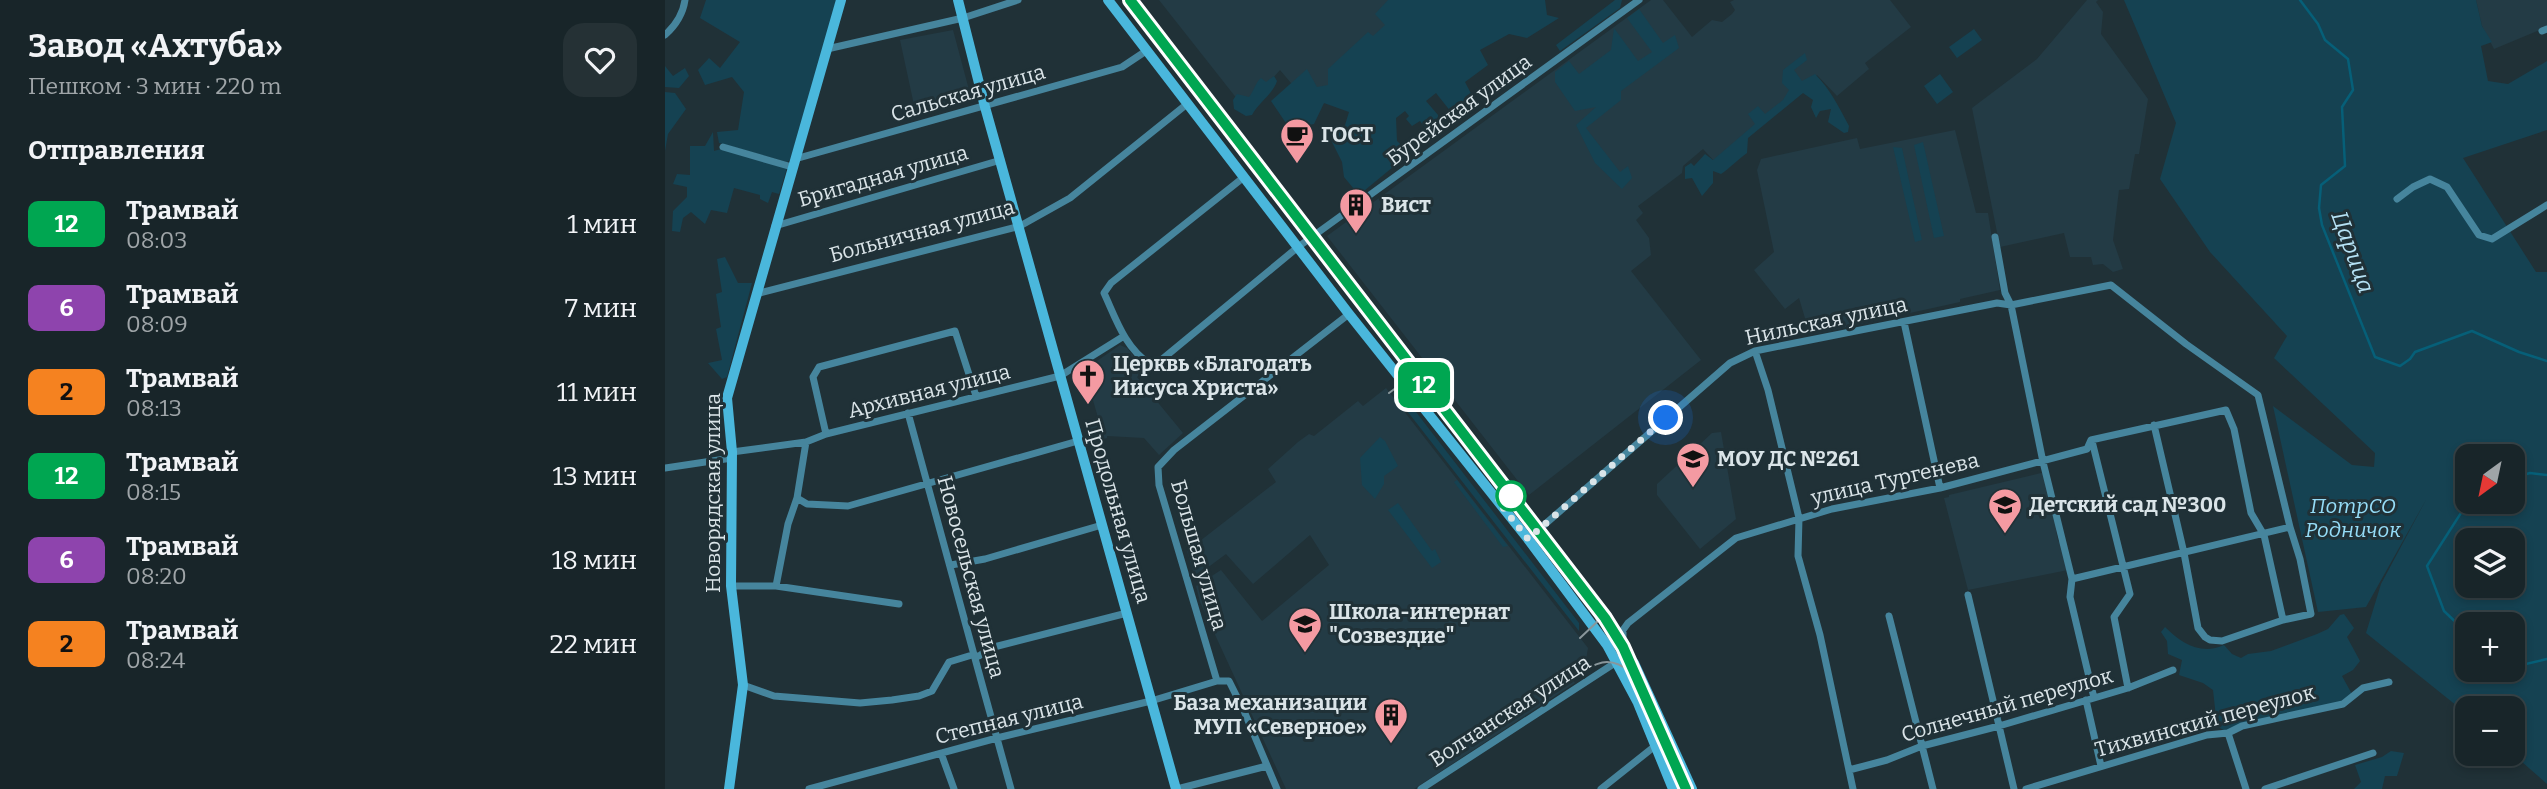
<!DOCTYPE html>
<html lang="ru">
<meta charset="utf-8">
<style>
body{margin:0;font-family:Bitter,serif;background:#253135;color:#f1f3f6;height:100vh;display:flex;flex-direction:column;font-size:26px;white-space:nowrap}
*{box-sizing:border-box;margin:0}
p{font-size:23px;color:#9fa5a8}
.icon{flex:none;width:38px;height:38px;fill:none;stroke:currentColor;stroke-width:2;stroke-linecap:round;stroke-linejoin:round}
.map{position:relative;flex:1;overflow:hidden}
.drawer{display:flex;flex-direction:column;background:#182529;width:665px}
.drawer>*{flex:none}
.badge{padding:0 14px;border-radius:10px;font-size:24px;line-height:46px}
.needle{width:46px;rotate:213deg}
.tools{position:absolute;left:1790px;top:444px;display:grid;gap:14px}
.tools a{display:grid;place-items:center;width:70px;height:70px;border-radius:14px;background:#182529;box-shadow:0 4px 10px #0003,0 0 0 2px #364246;font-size:35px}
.you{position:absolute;width:35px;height:35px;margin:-18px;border:5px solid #fff;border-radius:50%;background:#1a73e8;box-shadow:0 0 0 10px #1a73e833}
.map>.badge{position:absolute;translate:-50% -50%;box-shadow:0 0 0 4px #fff}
h2{padding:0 28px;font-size:26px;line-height:63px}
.round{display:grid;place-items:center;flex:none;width:74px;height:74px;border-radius:21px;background:#253135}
.summary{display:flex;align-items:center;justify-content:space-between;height:119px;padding:0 28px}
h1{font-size:33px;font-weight:700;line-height:52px}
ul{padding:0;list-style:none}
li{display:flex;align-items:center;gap:21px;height:84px;padding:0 28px}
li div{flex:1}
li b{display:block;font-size:26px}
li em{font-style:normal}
li .badge{min-width:77px;font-weight:700;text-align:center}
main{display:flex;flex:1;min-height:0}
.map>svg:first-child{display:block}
</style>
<main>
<section class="drawer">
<div class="summary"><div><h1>Завод «Ахтуба»</h1><p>Пешком · 3 мин · 220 m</p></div><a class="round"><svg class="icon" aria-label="heart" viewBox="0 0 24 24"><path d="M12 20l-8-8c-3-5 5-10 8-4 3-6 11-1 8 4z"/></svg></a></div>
<h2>Отправления</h2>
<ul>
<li><span class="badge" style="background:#00a651;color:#fff">12</span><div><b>Трамвай</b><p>08:03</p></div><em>1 мин</em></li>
<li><span class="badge" style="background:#8e44ad;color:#fff">6</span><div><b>Трамвай</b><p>08:09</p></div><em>7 мин</em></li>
<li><span class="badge" style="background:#f58220;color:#111">2</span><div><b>Трамвай</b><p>08:13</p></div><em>11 мин</em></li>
<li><span class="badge" style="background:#00a651;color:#fff">12</span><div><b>Трамвай</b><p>08:15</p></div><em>13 мин</em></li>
<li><span class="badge" style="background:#8e44ad;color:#fff">6</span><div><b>Трамвай</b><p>08:20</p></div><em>18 мин</em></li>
<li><span class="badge" style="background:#f58220;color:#111">2</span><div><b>Трамвай</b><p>08:24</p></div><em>22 мин</em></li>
</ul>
</section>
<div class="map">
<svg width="1882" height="789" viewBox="0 0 1882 789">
<rect width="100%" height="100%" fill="#203137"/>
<path fill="#233b45" d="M 494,0 L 769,0 L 668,99 L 648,109 L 615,70 L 580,109 Z
M 986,0 L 998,0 L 1027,37 L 1047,20 L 1057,22 L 1067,14 L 1070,10 L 1065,2 L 1069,0 L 1225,0 L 1246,27 L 1200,63 L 1204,69 L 1172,96 L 1152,75 L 1052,164 L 1038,149 L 1018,166 L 1017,173 L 973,206 L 978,213 L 971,220 L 984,238 L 986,255 L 966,271 L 1036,360 L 864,495 L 662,236 Z
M 1422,0 L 1433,0 L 1431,2 L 1438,12 L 1436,34 L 1483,99 L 1474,154 L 1470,154 L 1464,189 L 1454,190 L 1448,240 L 1458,269 L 1448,272 L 1438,264 L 1428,265 L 1426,257 L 1405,257 L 1399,233 L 1335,247 L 1307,108 L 1372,59 Z
M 1811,0 L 1882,0 L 1882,27 L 1829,49 L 1817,26 Z
M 288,30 L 307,101 L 255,115 L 252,105 L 249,105 L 235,40 Z
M 1290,130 L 1311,213 L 1323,213 L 1335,290 L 1295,299 L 1295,302 L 1145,335 L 1134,298 L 1120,309 L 1089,270 L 1109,252 L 1092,170 L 1096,159 L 1192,138 L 1195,149 Z
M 455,345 L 462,348 L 480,370 L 472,377 L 518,433 L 494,455 L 479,438 L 442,436 L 442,438 L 426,443 L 421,425 L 434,421 L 421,376 L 431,367 L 429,363 Z
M 721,388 L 923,648 L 921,660 L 904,673 L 910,683 L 749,789 L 621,789 L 535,602 L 531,586 L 556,570 L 597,621 L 664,565 L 645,535 L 588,584 L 561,554 L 530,577 L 522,551 L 611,482 L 603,469 L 633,442 L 644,434 L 649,436 L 693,401 L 698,406 Z
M 1056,432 L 1071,519 L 1035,549 L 992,495 L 992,484 L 1047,433 Z
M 1376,473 L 1380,474 L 1393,526 L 1391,530 L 1393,541 L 1397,543 L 1403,570 L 1303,590 L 1279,498 L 1284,497 L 1284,495 Z"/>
<path fill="#154252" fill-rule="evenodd" d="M 41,0 L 171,0 L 157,57 L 125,160 L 122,162 L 54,143 L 52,132 L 73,130 L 79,92 L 67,77 L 40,85 L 33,70 L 44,58 L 55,68 L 75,42 L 35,18 Z
M 723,0 L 880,0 L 882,15 L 894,18 L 862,38 L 844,34 L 815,50 L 823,65 L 800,82 L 812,105 L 789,124 L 786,120 L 790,117 L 771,93 L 761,101 L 773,115 L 773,131 L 767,137 L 755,121 L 747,126 L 741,119 L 744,116 L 740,111 L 731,118 L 732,141 L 745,153 L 694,195 L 679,177 L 677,162 L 666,140 L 680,125 L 684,112 L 659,103 L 649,124 L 630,128 L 627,132 L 606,101 L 642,69 L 652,87 L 663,85 L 663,69 L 703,32 L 708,36 L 720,25 L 710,14 Z
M 950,0 L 957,0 L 955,8 L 895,51 L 891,45 Z
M 1459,0 L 1811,0 L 1817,26 L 1827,42 L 1816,46 L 1823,81 L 1843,84 L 1882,61 L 1882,130 L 1798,158 L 1871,272 L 1882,272 L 1882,784 L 1848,754 L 1848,709 L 1802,709 L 1802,714 L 1701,633 L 1716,584 L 1762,498 L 1701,607 L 1653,612 L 1608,406 L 1687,465 L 1709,467 L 1710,453 L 1609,358 L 1622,336 L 1545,252 L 1495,179 L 1511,123 ZM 1802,457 L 1848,457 L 1848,502 L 1802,502 ZM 1802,541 L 1848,541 L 1848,586 L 1802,586 ZM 1802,625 L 1848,625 L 1848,670 L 1802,670 Z
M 974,9 L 998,43 L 1010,35 L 1014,48 L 956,91 L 956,100 L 921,128 L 955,172 L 963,166 L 967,178 L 957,189 L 930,163 L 911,125 L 931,107 L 910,111 L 890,82 L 890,72 L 904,61 L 914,74 L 946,50 L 949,28 L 973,61 L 987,52 L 962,18 Z
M 1309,29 L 1317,40 L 1292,58 L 1284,47 Z
M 1140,53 L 1142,60 L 1129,70 L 1137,81 L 1150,74 C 1165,89 1174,107 1184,126 L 1183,132 L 1179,133 L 1163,122 L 1166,109 L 1155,111 L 1151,118 L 1146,107 L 1148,100 L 1138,93 L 1083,138 L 1082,153 C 1072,160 1065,168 1056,174 L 1048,171 L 1048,183 L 1037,196 L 1027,178 L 1020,179 L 1020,167 L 1026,163 L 1029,166 L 1040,154 L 1048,160 L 1090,124 L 1083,114 L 1093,106 L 1100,114 L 1118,100 L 1124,90 L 1117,83 L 1118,70 Z
M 0,66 L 8,76 L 20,68 L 24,76 L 14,88 L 0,87 Z
M 1275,74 L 1288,92 L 1272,104 L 1259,86 Z
M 609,76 L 612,81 C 608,94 594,102 587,115 L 581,116 L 569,109 L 568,100 L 572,94 L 584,97 C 589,91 590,83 596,78 L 601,82 Z
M 0,92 L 10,93 L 21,109 L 3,134 L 0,151 Z
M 48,132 L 49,151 L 56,149 L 122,168 L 114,194 L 107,192 L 103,203 L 95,199 L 95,195 L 69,188 L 62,213 L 46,210 L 40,224 L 26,212 L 18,218 L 15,232 L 7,231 L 8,211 L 22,197 L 22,187 L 8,184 L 12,174 L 25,175 L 25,146 L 40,146 Z
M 1258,142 L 1279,236 L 1269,238 L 1249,145 Z
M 1228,147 L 1237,148 L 1257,240 L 1250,242 Z
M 60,257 L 73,283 L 87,283 L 62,377 L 57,379 L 43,363 L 57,360 L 51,329 L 56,327 L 51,294 L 57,292 L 52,259 Z
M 734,390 L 914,623 L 914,631 L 728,393 Z
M 715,437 L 720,441 L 733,466 L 719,476 L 719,484 L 710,499 L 697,485 L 695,458 Z
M 792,480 L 843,546 L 838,547 L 789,482 Z
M 733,503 L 767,551 L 770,549 L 776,562 L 767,568 L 723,510 Z
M 1679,614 L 1689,628 L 1682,637 L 1695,661 L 1688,670 L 1677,676 L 1688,696 L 1678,704 L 1563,733 L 1552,726 L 1548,690 L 1538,683 L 1514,675 L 1517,660 L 1503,654 L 1502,641 L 1496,632 L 1500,627 C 1516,643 1536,656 1559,645 L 1567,654 L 1576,658 L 1583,654 L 1606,651 L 1652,634 L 1663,629 L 1675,615 Z
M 1726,751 L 1739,753 L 1732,776 L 1720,776 L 1717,789 L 1689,789 L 1696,782 L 1690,765 L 1717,757 Z"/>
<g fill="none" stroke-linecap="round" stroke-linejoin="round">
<path stroke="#065f78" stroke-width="2.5" d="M 1635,0 L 1653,24 L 1660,40 L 1683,59 L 1688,90 L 1677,107 L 1680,166 L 1656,185 L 1654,208 L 1657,225 L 1710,357 L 1735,366 L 1745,359 L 1750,352 L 1807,331 L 1854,352 L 1882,361
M 1848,478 L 1865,473 L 1882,475
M 1802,633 L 1779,611 L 1762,566 L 1803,502
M 1848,667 L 1882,659"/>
<path stroke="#46859d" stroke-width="7" d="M 1877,31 L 1882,29
M 0,35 C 10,26 18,14 20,0
M 162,49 L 298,18 L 353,0
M 58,147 L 127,167
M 130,159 L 457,67 L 481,51
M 579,177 L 446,283 L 439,293 C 451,319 460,348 485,364 L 495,361 L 633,247 L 974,0
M 1732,199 L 1748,187 L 1765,179 L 1782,187 L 1814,235 L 1827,239 L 1882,205
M 110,226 L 336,160
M 1330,237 L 1340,293 L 1346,305 L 1378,462 L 1407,579 L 1405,597 L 1429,698
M 91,294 L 355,226 L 405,198 L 522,104
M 1239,322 L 1275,488
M 1090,351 L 1103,390 L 1134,518 L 1133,556 L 1155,635 L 1188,789
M 243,413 C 278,539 311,664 346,789
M 1489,425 L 1519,553 L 1533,628 L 1540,637 L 1545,640 L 1557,641 L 1618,620 L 1646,614 L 1635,559 L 1625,527
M 161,434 L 148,377 L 154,367 L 290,331 L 311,396
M 1427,441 L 1465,594 L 1449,617 L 1463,688
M 67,452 L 141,442 L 161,434 L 395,376 L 459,336
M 0,468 L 67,458
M 132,498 L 142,504 L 183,506 L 413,441
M 863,539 L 1065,363 L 1090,351 L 1332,303 L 1346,305 L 1446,285 L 1521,344 L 1593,395 L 1625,527 L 1407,579
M 286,565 L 320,559 L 437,525
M 66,586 L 111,586 L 234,604
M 111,586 L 123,524 L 132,498 L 141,442
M 1303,595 L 1349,789
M 1224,616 L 1268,789
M 969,663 L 958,638 L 958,630 L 963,623 L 1071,538 L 1167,509 L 1275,488 L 1422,449 L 1426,440 L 1561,410 L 1569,429 L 1586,513 L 1599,535 L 1618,620
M 78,685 L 109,696 L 195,703 L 227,700 L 254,696 L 267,691 L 284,662 L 307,655 L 314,656 L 325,648 L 462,613
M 1421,700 L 1436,766
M 1563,733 L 1581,789
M 276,753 L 289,789
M 1184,770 L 1222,760 L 1257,746 L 1334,726 L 1463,688 L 1508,670
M 144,789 L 332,738 L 486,701 L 552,681
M 512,789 L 602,766
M 612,789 L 579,711 L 564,681 L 552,681 L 494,485 L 493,467 L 509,450 L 684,314
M 756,789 L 953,661
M 936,789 L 990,746
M 1361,789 L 1542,735 L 1563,733 L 1577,726 L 1678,704 L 1698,688 L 1724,682
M 1600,789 L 1708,753"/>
<path stroke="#4ab7dc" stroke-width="10" d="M 293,0 L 320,107 L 511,789
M 443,0 L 684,314 L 863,539 L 942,645 L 973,703 L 1008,789
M 953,661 L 969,663 L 1027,789
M 64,789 L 78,685 L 66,586 L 67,452 L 62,398 L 176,0"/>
<path stroke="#89969b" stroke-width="2" d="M 461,0 L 942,625 L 956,648 L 1018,789
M 724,393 C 735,384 748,379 760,388
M 915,638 L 932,622 L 930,608
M 907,679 C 929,664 942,653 966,672"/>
</g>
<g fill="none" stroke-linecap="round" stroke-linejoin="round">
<g stroke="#fff" stroke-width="16">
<path id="line" d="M 465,0 L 940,618 L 958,647 L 1021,789"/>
</g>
<use href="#line" stroke="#00a651" stroke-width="10"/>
<path stroke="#dae4e8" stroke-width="7" stroke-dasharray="0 12.6" d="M 846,496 L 832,500 L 863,539 L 1001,418"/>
</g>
<defs>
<g id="cafe-pin" transform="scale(1.75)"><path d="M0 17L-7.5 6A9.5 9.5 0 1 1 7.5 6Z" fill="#f49aa2" stroke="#203137"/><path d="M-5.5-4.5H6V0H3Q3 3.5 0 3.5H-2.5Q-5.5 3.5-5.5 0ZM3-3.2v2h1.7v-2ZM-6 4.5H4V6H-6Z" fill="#111"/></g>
<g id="building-pin" transform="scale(1.75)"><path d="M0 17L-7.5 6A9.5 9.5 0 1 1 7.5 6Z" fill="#f49aa2" stroke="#203137"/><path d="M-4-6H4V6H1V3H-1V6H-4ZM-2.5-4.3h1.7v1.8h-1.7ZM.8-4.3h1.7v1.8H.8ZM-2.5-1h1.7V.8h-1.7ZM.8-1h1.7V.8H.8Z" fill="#111"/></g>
<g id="church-pin" transform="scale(1.75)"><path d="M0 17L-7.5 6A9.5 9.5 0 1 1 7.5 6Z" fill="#f49aa2" stroke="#203137"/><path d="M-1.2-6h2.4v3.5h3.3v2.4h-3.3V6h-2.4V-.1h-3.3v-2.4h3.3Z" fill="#111"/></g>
<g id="school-pin" transform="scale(1.75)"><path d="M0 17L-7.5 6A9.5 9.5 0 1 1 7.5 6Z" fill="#f49aa2" stroke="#203137"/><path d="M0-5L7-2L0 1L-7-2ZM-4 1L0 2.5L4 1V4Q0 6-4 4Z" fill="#111"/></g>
</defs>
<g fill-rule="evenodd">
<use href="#cafe-pin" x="632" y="135"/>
<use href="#building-pin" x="691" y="205"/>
<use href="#church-pin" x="423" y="376"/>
<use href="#school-pin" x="1028" y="459"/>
<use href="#school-pin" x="1340" y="505"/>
<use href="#school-pin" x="640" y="624"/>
<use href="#building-pin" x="726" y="715"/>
</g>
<circle fill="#fff" stroke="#00a651" stroke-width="3.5" cx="846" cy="496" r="14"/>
<g text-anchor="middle" stroke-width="6" stroke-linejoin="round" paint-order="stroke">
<g font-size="21" fill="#dae4e8" stroke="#203137">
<text transform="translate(303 93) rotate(-16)" y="7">Сальская улица</text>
<text transform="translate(794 110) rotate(-36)" y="7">Бурейская улица</text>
<text transform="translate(218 176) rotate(-16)" y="7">Бригадная улица</text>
<text transform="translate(257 231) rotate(-15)" y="7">Больничная улица</text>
<text transform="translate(1161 321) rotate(-12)" y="7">Нильская улица</text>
<text transform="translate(264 391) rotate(-14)" y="7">Архивная улица</text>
<text transform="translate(1230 479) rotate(-13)" y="7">улица Тургенева</text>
<text transform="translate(48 493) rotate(-90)" y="7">Новорядская улица</text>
<text transform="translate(453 511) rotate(74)" y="7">Продольная улица</text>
<text transform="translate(534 555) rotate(74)" y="7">Большая улица</text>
<text transform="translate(306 577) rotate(75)" y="7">Новосельская улица</text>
<text transform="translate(1342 705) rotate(-16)" y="7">Солнечный переулок</text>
<text transform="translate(845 711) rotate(-33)" y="7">Волчанская улица</text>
<text transform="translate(344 719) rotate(-14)" y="7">Степная улица</text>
<text transform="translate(1540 721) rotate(-15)" y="7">Тихвинский переулок</text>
</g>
<g font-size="21" font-weight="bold" fill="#dae4e8" stroke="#203137" text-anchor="start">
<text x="656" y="142">ГОСТ</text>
<text x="716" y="212">Вист</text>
<text x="448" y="371">Церквь «Благодать<tspan x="448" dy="24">Иисуса Христа»</tspan></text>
<text x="1052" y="466">МОУ ДС №261</text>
<text x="1364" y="512">Детский сад №300</text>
<text x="664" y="619">Школа-интернат<tspan x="664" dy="24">"Созвездие"</tspan></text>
<text x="702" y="710" text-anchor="end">База механизации<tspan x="702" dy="24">МУП «Северное»</tspan></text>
</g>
<g font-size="21" font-style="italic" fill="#95dcf7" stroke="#203137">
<text x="1688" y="513">ПотрСО<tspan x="1688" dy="24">Родничок</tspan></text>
</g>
<g font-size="23" font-style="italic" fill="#b5e2f5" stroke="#203137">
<text transform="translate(1688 252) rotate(70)" y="8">Царица</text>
</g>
</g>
</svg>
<div class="tools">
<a><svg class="needle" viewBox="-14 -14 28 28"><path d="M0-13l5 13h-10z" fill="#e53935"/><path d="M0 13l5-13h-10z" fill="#9fa5a8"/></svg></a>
<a><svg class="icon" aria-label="layers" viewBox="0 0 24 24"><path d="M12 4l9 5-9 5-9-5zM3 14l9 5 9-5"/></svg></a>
<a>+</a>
<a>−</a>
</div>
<div class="you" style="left:1001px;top:418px"></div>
<b class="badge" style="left:759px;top:385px;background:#00a651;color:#fff">12</b>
</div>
</main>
